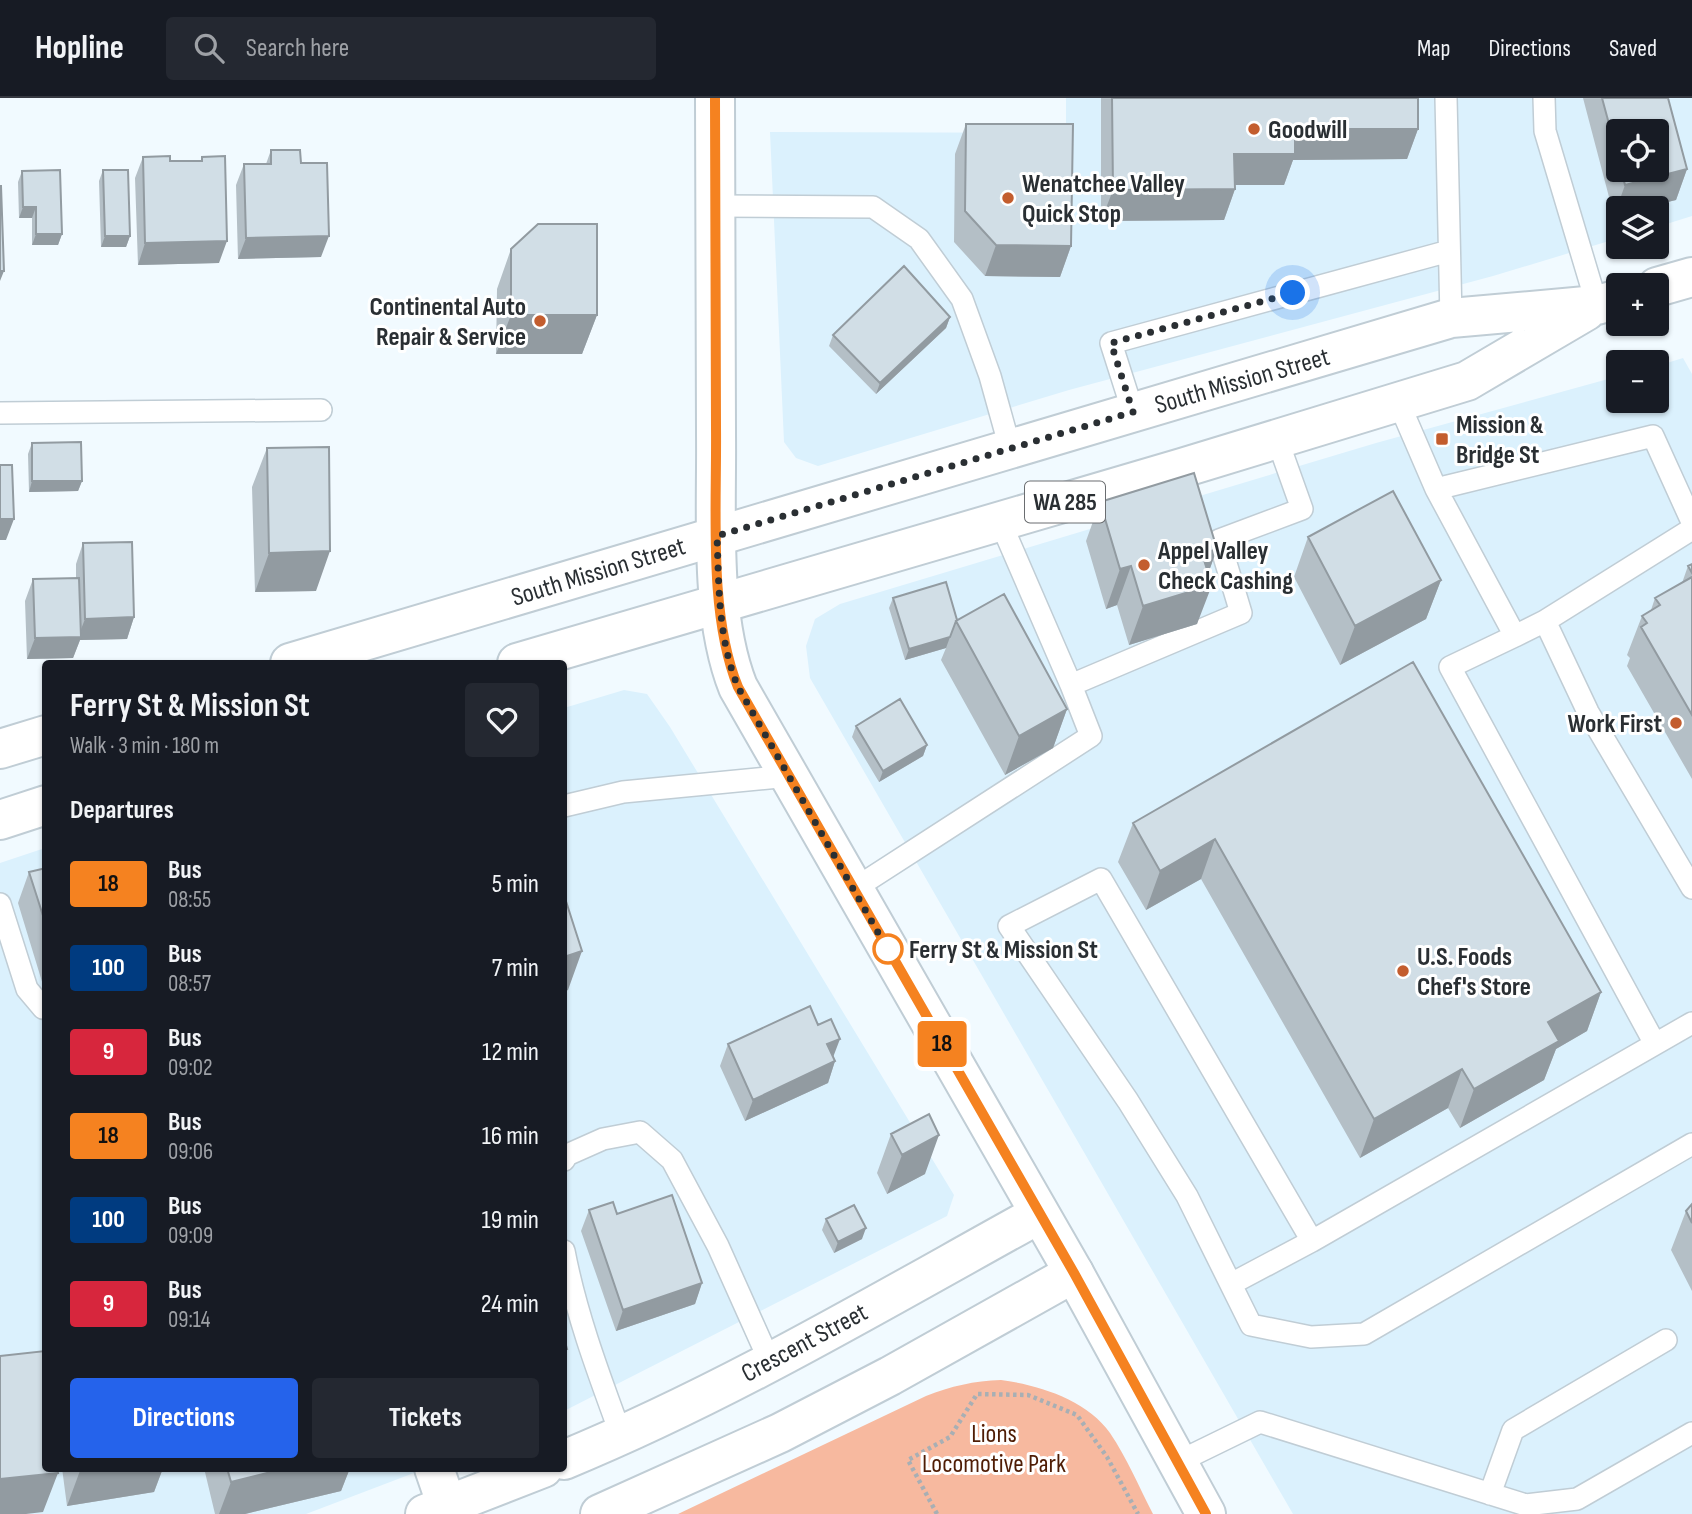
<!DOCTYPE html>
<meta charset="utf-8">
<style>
body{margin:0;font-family:"Sofia Sans Condensed",sans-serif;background:#242831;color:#f1f3f6;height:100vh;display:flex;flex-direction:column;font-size:26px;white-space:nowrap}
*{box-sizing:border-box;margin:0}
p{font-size:23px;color:#9ea1a6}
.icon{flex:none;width:38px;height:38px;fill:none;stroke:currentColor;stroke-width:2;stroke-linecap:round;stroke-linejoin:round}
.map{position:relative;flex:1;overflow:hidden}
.panel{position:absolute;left:42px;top:562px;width:525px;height:812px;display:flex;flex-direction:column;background:#171b24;border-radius:7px;box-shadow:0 2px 5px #0004}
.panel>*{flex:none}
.badge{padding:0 14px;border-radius:5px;font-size:24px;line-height:46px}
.fabs{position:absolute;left:1606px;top:21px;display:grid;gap:14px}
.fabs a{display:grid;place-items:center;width:63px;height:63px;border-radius:7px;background:#171b24;box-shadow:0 2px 5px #0004;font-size:35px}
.you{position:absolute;width:35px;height:35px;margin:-18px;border:5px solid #fff;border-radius:50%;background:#1a73e8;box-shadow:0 0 0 10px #1a73e833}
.map>.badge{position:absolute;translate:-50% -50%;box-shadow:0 0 0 4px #fff}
h2{padding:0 28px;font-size:26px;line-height:63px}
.round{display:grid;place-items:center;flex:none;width:74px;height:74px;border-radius:7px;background:#242831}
.headline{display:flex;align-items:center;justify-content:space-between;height:119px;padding:0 28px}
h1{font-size:33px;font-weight:700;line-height:52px}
.button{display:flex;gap:14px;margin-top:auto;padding:14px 28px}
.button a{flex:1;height:80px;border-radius:7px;background:#2563eb;color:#fff;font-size:28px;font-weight:700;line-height:80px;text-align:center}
.button a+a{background:#242831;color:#f1f3f6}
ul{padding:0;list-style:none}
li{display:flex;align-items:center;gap:21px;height:84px;padding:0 28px}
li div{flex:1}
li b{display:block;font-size:26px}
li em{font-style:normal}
li .badge{min-width:77px;font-weight:700;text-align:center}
header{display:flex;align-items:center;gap:42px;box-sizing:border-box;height:98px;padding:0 35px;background:#171b24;border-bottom:2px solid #363941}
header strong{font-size:33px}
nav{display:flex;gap:38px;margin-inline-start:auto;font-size:24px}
.search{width:490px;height:63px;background:#242831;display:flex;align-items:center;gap:18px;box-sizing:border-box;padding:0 24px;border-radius:7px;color:#9ea1a6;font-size:26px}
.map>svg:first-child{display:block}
</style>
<header>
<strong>Hopline</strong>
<div class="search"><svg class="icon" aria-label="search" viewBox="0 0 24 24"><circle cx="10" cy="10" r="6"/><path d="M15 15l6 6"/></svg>Search here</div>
<nav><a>Map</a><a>Directions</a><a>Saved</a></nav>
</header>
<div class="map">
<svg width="1692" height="1416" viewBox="0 0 1692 1416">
<rect width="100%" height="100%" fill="#f1faff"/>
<path fill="#dbf1fd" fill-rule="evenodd" d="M 1066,0 L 1692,0 L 1692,118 L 1657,129 L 1657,110 L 1619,110 L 1619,140 L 1493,178 L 1069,292 L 818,368 L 796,360 L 784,344 L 770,34 L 1066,35 ZM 1619,33 L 1657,33 L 1657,72 L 1619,72 Z
M 1683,260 L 1692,276 L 1692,1416 L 1293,1416 L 810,580 L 806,548 L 815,521 L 840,506 L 1376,345 L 1619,278 L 1619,303 L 1657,303 L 1657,268 Z
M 624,592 L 647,596 L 670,629 L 954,1097 L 947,1118 L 564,1313 L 564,610 Z
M 45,750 L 46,1370 L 427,1370 L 306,1416 L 0,1416 L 0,765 Z"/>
<path fill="#f7b99f" d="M 1001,1282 C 1039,1287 1087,1302 1110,1335 C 1127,1360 1139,1389 1153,1416 L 678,1416 L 926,1298 C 951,1288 974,1283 1001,1282 Z"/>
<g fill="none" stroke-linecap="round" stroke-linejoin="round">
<g stroke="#c0cdd5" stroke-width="24">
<path id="service" d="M 1446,0 L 1451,220
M 1544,0 L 1545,33 L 1597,207
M 715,108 L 873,109 L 919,141 L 962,201 L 990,278 L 1010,350
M 1398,303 L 1436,391
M 1133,314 L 1111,245 L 1449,153
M 0,315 L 321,312
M 1000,423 L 1071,587 L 1241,515 L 1219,442 L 1302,411 L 1277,341
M 1692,424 L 1653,338 L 1436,391 L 1515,538 L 1545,523 L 1692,431
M 1545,523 L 1588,614 L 1692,790
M 1515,538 L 1450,569 L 1655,946
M 564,708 L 623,694 L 789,678
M 854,791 L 1091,638 L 1071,587
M 0,806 L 27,891 L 43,910 L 46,909
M 1692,925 L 1312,1143 L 1101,781 L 1009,828 L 1128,1003 L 1187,1098 L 1251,1227 L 1311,1239 L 1364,1236 L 1692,1046
M 564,1062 L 567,1057 L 603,1041 L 640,1034 L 672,1062 L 718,1148 L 770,1264
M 564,1153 C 576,1216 599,1277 621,1337
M 1231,1186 L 1312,1143
M 1178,1364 L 1260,1324 L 1526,1407 L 1577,1401 L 1692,1335
M 1490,1396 L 1513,1332 L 1666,1242"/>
</g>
<g stroke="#c0cdd5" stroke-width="42">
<path id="minor" d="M 564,1362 C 729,1294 883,1202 1039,1116
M 434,1370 L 447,1408
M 425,1416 L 543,1370"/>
</g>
<g stroke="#c0cdd5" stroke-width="42">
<path id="secondary" d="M 715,0 C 715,112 716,224 716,336 C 717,414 709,516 738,589 L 1074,1175 L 1206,1416"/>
</g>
<g stroke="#c0cdd5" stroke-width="42">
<path id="primary" d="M 1657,189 L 1692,179
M 290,565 L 1451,220 L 1597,207 L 1619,201
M 517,565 L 1182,370 L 1467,283 L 1586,213
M 0,651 L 46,637
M 0,722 L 46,707
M 600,1416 L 780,1335 L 890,1278 L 1074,1175"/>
</g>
<path stroke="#a8afb4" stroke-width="4.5" stroke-dasharray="3.5 3.5" stroke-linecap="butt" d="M 937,1416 L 908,1362 L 950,1339 L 977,1296 L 1028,1297 L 1077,1317 L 1107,1359 L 1138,1416"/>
<use href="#service" stroke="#fff" stroke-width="21"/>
<use href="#minor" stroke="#fff" stroke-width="38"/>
<use href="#secondary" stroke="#fff" stroke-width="38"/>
<use href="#primary" stroke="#fff" stroke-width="38"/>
</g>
<path fill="#b4bfc6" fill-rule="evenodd" d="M 1101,0 L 1418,0 L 1418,31 L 1407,61 L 1293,62 L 1284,87 L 1235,87 L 1235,91 L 1224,122 L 1101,123 Z
M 1583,0 L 1668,0 L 1687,71 L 1676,102 L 1643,110 L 1619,110 L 1619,117 L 1614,118 ZM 1619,33 L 1657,72 L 1619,72 Z
M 966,26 L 1071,148 L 1060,179 L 985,178 L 954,144 L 955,56 Z
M 271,52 L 301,65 L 321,159 L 238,161 L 236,87 L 244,66 L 266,66 Z
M 143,59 L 170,63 L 201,63 L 202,59 L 219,165 L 138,167 L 135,80 Z
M 103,72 L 130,138 L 126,149 L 101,149 L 99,83 Z
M 22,73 L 62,136 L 58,147 L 32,147 L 32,120 L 19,120 L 18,84 Z
M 511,151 L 597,217 L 582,256 L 496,256 L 497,191 Z
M 950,219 L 946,230 L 876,296 L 829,248 L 833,237 Z
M 32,345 L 82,383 L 78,393 L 29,394 L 28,356 Z
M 267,350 L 316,493 L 255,494 L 252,389 Z
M 1100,404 L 1217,451 L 1208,475 L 1197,526 L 1129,547 L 1117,507 L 1106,511 L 1086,443 Z
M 1308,439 L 1441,482 L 1426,521 L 1340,567 L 1294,479 Z
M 83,445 L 134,519 L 127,541 L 80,542 L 73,560 L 27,561 L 25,503 L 33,481 L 76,480 L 76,466 Z
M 1692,466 L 1692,681 L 1627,568 L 1630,560 L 1627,557 L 1642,518 L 1651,512 L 1655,500 L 1682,485 L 1688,468 Z
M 893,500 L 957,522 L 1067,611 L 1053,650 L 1005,677 L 941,562 L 946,550 L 905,562 L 889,510 Z
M 1413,564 L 1601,894 L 1587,933 L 1556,951 L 1544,982 L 1460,1030 L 1448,1010 L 1360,1060 L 1201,781 L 1146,812 L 1118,764 L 1133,725 Z
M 856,628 L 927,647 L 923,658 L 879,684 L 852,639 Z
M 46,770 L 46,886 L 43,887 L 18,805 L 29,774 Z
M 818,927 L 835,963 L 828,985 L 745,1023 L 720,968 L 728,946 Z
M 891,1036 L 925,1076 L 887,1096 L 877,1075 Z
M 1692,1106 L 1692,1193 L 1671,1152 L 1686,1113 Z
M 589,1112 L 617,1116 L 702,1185 L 695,1206 L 616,1233 L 581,1133 Z
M 826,1121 L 862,1141 L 834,1155 L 822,1132 Z
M 62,1370 L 163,1370 L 154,1394 L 67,1408 Z
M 204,1370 L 350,1370 L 341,1393 L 245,1416 L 215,1416 Z"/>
<path fill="#929ba1" d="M 1295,31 L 1418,31 L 1407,61 L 1293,62 L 1284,87 L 1223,87 L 1234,56 Z
M 1687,71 L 1676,102 L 1643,110 L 1619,110 L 1619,117 L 1614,118 L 1625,87 Z
M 1235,91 L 1224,122 L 1101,123 L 1113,92 Z
M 23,109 L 36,109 L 32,120 L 19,120 Z
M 36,136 L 62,136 L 58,147 L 32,147 Z
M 105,138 L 130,138 L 126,149 L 101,149 Z
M 329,138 L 321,159 L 238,161 L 246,140 Z
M 227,143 L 219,165 L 138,167 L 145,145 Z
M 996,147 L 1071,148 L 1060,179 L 985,178 Z
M 0,173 L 4,173 L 0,183 Z
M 511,217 L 597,217 L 582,256 L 496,256 Z
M 950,219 L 946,230 L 876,296 L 880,285 Z
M 32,383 L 82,383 L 78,393 L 29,394 Z
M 0,421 L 14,421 L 6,442 L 0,442 Z
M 1217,451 L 1203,490 L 1212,487 L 1197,526 L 1129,547 L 1143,508 L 1202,456 Z
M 330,453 L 316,493 L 255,494 L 269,455 Z
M 1131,468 L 1117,507 L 1106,511 L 1120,471 Z
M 1441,482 L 1426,521 L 1340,567 L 1355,528 Z
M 134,519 L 127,541 L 80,542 L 73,560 L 27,561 L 35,540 L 78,539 L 85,521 Z
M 950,539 L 946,550 L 905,562 L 909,551 Z
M 1067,611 L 1053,650 L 1005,677 L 1019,638 Z
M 927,647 L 923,658 L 879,684 L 883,673 Z
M 1215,741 L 1201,781 L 1146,812 L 1160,773 Z
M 582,853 L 568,892 L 564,894 L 564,859 Z
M 1601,894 L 1587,933 L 1556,951 L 1544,982 L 1460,1030 L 1474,991 L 1548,924 Z
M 840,941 L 832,962 L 827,946 Z
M 835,963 L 828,985 L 745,1023 L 753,1002 Z
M 1462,971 L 1448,1010 L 1360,1060 L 1374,1021 Z
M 939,1037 L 925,1076 L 887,1096 L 902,1057 Z
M 866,1130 L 862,1141 L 834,1155 L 838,1144 Z
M 702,1185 L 695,1206 L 616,1233 L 623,1212 Z
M 567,1251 L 564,1262 L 564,1252 Z
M 81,1370 L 163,1370 L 154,1394 L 67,1408 Z
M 287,1370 L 350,1370 L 341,1393 L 245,1416 L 219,1416 L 231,1384 Z
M 58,1375 L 43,1414 L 26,1416 L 0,1416 L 0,1381 Z"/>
<path fill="#d1dee6" stroke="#929ba1" stroke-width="2" d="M 1112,0 L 1418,0 L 1418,31 L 1295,31 L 1295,56 L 1234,56 L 1235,91 L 1113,92 Z
M 1602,0 L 1668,0 L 1687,71 L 1625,87 L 1621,72 L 1657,72 L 1657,33 L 1619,33 L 1619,63 Z
M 966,26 L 1073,26 L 1071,148 L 996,147 L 965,113 Z
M 271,52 L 300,52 L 301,65 L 327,65 L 329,138 L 246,140 L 244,66 L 271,66 Z
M 170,58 L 170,63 L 202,63 L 202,59 L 225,58 L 227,143 L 145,145 L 143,59 Z
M 60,72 L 62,136 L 36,136 L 36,109 L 23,109 L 22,73 Z
M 103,72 L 128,72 L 130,138 L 105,138 Z
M 0,88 L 1,88 L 4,173 L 0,173 Z
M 538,126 L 597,126 L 597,217 L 511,217 L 511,151 Z
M 904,168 L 950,219 L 880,285 L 833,237 Z
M 81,344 L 82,383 L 32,383 L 32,345 Z
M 329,349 L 330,453 L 269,455 L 267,350 Z
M 0,367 L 12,367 L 14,421 L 0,421 Z
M 1194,375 L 1217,451 L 1202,456 L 1212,487 L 1143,508 L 1131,468 L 1120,471 L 1100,404 Z
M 1393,393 L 1441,482 L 1355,528 L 1308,439 Z
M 132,444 L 134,519 L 85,521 L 83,445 Z
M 1692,466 L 1692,475 L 1688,468 Z
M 1692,479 L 1692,617 L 1641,529 L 1647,525 L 1642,518 L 1660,507 L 1655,500 Z
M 79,480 L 81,539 L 35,540 L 33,481 Z
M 946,484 L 957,522 L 956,523 L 950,539 L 909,551 L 893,500 Z
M 1004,496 L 1067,611 L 1019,638 L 956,523 Z
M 1413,564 L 1601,894 L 1548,924 L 1559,943 L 1474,991 L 1462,971 L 1374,1021 L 1215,741 L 1160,773 L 1133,725 Z
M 900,601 L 927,647 L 883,673 L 856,628 Z
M 46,770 L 46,827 L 29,774 Z
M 564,797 L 582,853 L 564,859 Z
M 810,908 L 818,927 L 831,921 L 840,941 L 827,946 L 835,963 L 753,1002 L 728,946 Z
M 929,1016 L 939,1037 L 902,1057 L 891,1036 Z
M 672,1097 L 702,1185 L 623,1212 L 589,1112 L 613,1104 L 617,1116 Z
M 1692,1106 L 1692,1125 L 1686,1113 Z
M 854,1107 L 866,1130 L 838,1144 L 826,1121 Z
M 564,1240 L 567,1251 L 564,1252 Z
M 45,1253 L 46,1370 L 57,1370 L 58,1375 L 0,1381 L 0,1258 Z
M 227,1370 L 287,1370 L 231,1384 Z"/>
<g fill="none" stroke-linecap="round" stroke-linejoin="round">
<g stroke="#fff" stroke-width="16">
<path id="line" d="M 715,0 C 715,110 716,220 716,330 C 717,409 708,516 738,589 L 1074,1175 L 1206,1416"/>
</g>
<use href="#line" stroke="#f58220" stroke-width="10"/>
<path stroke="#2a2f33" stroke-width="7" stroke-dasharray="0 12.6" d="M 888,851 L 892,859 L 738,589 C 718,540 719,489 717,438 L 1133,314 L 1111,245 L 1293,195"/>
</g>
<g fill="#c35d2e" stroke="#fff" stroke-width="2.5">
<circle cx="1254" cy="31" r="7"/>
<circle cx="1008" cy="100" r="7"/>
<circle cx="540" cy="223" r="7"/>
<rect x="1435" y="334" width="14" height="14" rx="3.5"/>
<circle cx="1144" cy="467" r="7"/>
<circle cx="1676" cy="625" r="7"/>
<circle cx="1403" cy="873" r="7"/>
</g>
<circle fill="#fff" stroke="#f58220" stroke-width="3.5" cx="888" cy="851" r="14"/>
<g text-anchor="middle" stroke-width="6" stroke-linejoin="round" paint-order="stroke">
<rect fill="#fff" stroke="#6a6d70" stroke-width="2" x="1025" y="383.5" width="80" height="41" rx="5"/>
<g font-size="24" font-weight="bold" fill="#2a2f33">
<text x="1065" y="412">WA 285</text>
</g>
<g font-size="26" font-weight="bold" fill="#2a2f33" stroke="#fff" text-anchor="start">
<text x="1268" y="40">Goodwill</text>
<text x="1022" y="94">Wenatchee Valley<tspan x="1022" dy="30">Quick Stop</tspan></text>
<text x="526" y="217" text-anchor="end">Continental Auto<tspan x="526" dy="30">Repair &amp; Service</tspan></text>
<text x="1456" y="335">Mission &amp;<tspan x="1456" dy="30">Bridge St</tspan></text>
<text x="1158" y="461">Appel Valley<tspan x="1158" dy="30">Check Cashing</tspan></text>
<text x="1662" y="634" text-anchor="end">Work First</text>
<text x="1417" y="867">U.S. Foods<tspan x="1417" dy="30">Chef's Store</tspan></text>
</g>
<g font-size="26" fill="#2a2f33" stroke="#fff">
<text transform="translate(1242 282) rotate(-16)" y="9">South Mission Street</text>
<text transform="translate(598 473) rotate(-17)" y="9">South Mission Street</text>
<text transform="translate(804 1244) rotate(-28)" y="9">Crescent Street</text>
</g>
<g font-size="26" font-weight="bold" fill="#2a2f33" stroke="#fff" text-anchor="start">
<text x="909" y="860">Ferry St &amp; Mission St</text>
</g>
<g font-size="26" fill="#4f1d05" stroke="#fff">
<text x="994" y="1344">Lions<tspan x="994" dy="30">Locomotive Park</tspan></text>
</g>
</g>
</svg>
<div class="fabs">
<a><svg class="icon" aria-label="locate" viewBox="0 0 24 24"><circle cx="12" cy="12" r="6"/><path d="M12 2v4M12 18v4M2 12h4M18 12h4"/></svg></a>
<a><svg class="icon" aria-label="layers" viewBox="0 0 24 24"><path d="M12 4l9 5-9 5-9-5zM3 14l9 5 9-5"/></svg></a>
<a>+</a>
<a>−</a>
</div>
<div class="you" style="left:1293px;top:195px"></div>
<b class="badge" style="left:942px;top:946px;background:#f58220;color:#111">18</b>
<section class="panel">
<div class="headline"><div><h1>Ferry St &amp; Mission St</h1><p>Walk · 3 min · 180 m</p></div><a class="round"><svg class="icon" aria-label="heart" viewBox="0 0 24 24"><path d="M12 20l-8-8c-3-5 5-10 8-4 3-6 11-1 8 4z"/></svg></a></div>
<h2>Departures</h2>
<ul>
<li><span class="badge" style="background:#f58220;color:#111">18</span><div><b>Bus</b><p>08:55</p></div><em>5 min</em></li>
<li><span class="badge" style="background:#003b80;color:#fff">100</span><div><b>Bus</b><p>08:57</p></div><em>7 min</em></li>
<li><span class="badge" style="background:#d7263d;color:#fff">9</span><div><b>Bus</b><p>09:02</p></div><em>12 min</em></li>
<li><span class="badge" style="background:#f58220;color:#111">18</span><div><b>Bus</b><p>09:06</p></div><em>16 min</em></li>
<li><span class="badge" style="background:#003b80;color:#fff">100</span><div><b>Bus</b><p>09:09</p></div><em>19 min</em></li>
<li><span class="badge" style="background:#d7263d;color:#fff">9</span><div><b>Bus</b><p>09:14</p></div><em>24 min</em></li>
</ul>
<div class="button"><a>Directions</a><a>Tickets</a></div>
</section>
</div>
